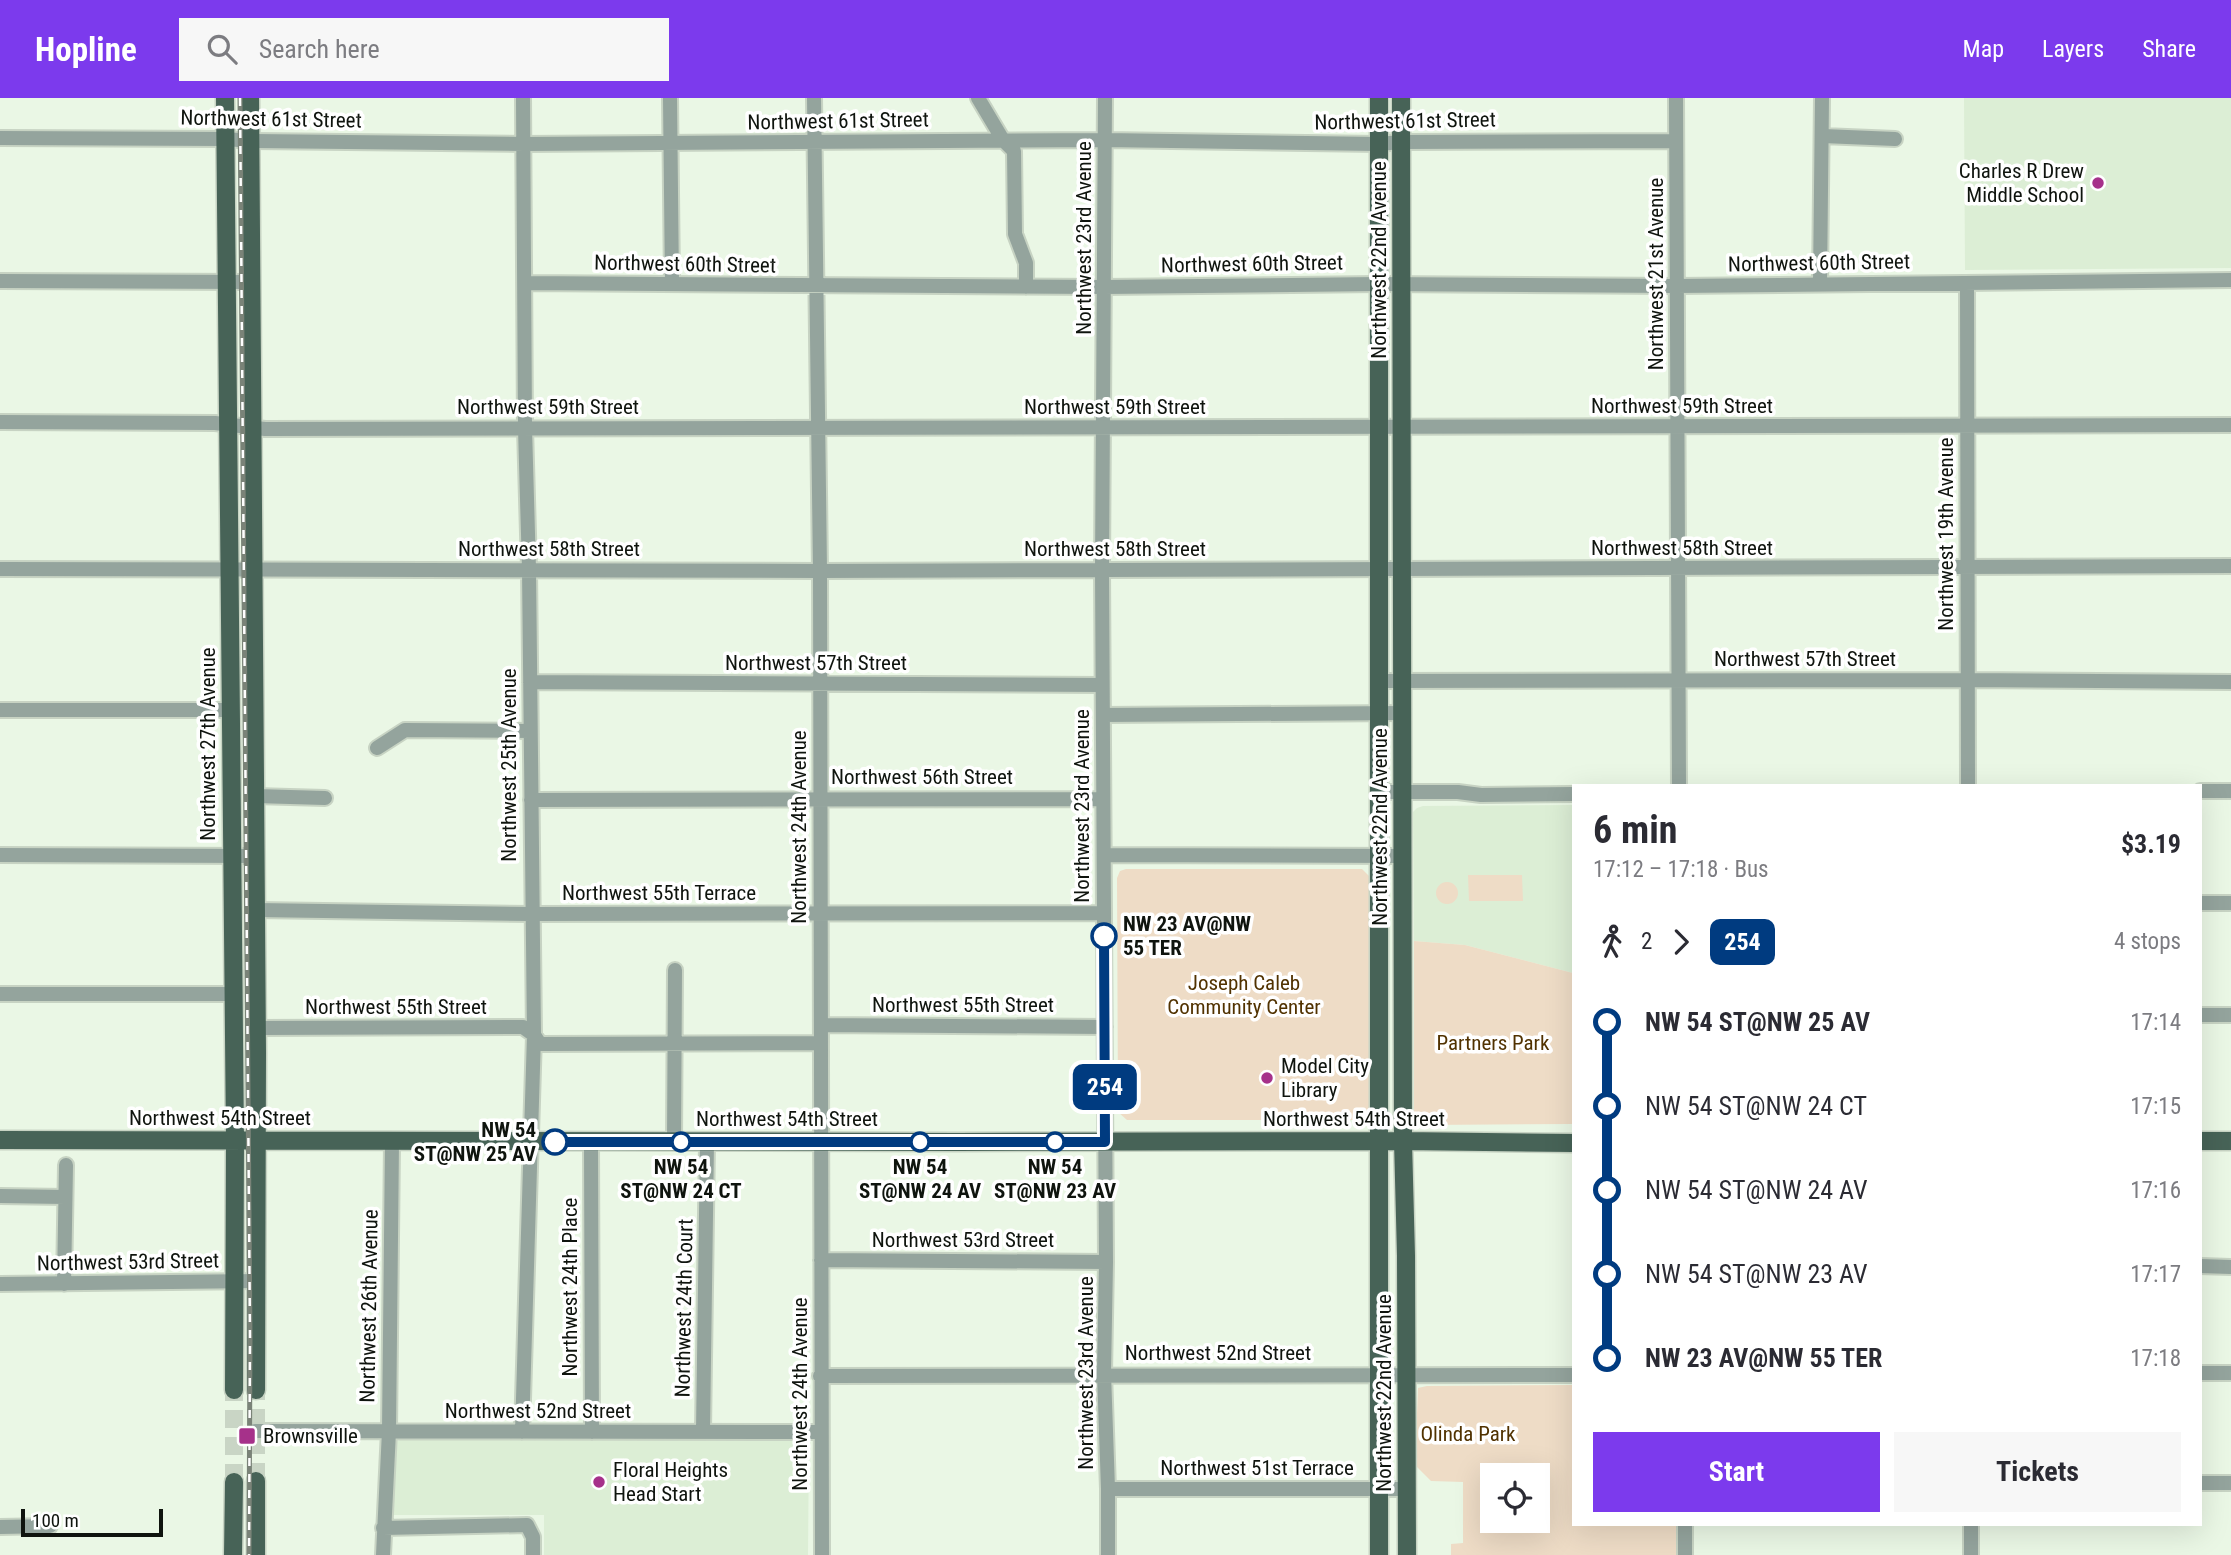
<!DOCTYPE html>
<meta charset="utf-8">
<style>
body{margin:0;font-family:"Roboto Condensed",sans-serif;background:#f7f7f7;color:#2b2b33;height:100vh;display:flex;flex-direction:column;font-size:26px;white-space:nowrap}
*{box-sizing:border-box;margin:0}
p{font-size:23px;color:#7c7c81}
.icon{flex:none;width:38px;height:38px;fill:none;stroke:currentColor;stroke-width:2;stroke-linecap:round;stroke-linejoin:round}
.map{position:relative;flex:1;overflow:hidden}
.drawer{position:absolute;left:1572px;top:686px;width:630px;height:742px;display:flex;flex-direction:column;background:#fff;border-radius:0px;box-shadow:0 7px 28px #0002}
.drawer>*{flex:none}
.badge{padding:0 14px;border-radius:10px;font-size:24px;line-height:46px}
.tools{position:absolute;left:1480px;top:1365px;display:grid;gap:14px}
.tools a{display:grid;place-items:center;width:70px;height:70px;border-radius:0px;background:#fff;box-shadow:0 7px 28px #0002;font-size:35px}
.scale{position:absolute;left:21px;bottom:18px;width:142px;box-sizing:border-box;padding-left:7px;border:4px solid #0f140e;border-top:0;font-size:19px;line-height:24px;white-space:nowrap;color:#0f140e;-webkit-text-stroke:5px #fff;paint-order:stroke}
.map>.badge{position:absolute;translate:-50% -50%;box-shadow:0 0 0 4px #fff}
.legs{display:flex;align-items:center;gap:10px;height:77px;padding:0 21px;font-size:23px}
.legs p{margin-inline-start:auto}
.headline{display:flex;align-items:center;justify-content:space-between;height:119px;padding:0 21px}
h1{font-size:38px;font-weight:700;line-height:52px}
.button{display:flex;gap:14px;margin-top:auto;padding:14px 21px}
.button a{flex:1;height:80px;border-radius:0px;background:#7c3aed;color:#fff;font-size:28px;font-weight:700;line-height:80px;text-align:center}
.button a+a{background:#f7f7f7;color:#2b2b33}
ul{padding:0 21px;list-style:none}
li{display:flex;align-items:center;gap:24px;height:84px;font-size:26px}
li i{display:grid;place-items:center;width:10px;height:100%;margin:0 9px;background:currentColor}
li i::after{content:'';width:18px;height:18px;margin:-9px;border:5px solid;border-radius:50%;background:#fff}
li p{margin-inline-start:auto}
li:first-child i{background:linear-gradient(#0000 50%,currentColor 0)}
li:last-child i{background:linear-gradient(currentColor 50%,#0000 0)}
header{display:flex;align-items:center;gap:42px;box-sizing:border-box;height:98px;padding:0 35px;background:#7c3aed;color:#fff}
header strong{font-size:33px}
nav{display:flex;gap:38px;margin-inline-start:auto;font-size:24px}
.search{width:490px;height:63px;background:#f7f7f7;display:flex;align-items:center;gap:18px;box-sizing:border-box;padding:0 24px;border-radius:0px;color:#7c7c81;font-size:26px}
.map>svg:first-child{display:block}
</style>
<header>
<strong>Hopline</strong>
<div class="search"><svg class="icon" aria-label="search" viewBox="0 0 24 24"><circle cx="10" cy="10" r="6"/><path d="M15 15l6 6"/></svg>Search here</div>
<nav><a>Map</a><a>Layers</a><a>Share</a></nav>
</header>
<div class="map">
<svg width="2231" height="1457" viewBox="0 0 2231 1457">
<rect width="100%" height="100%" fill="#eaf7e5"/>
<path fill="#dceed5" d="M 1964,0 L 2231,0 L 2231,170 L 1965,172 Z
M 1573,707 L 1573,875 L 1465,847 L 1414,843 L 1413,714 L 1417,710 L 1423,708 Z
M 400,1342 L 809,1342 L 808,1457 L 544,1457 L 544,1417 L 390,1417 L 395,1344 Z"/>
<path fill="#eedcc6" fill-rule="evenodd" d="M 1126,771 L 1362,771 L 1370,779 L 1370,1014 L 1363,1022 L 1127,1022 L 1118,1014 L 1117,780 L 1120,773 Z
M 1468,777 L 1522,777 L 1523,803 L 1469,803 Z
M1436 795a11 11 0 1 1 22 0a11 11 0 1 1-22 0Z
M 1414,843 L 1465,847 L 1573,875 L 1573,1026 L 1423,1027 L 1414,1021 Z
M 1573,1287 L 1573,1426 L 1680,1426 L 1680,1457 L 1451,1457 L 1451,1446 L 1463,1445 L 1463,1384 L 1431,1383 L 1415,1367 L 1418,1290 L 1427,1288 ZM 1493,1377 L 1538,1377 L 1538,1423 L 1493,1423 Z"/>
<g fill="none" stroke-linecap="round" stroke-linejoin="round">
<path stroke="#c9d5c5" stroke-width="18" stroke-dasharray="18 9" stroke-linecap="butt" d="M 256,1383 L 256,1292
M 234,1384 L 234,1292"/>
<g stroke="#c7d3c3" stroke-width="18">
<path id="minor" d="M 670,0 L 672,186
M 814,0 L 820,473 L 822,1457
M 978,0 L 1003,42 L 1014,53 L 1015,136 L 1026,165 L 1026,189
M 1105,0 L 1102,471 L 1106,1164 L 1104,1275 L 1108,1391 L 1108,1457
M 1676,0 L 1679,688
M 1823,38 L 1895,41
M 0,40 L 226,41 L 251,43 L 524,46 L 1105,42 L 1379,46 L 1401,44 L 1676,43
M 0,183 L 251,184
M 525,185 L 1104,189 L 1379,186 L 1676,188 L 2231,182
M 1820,185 L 1822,0
M 1967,185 L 1968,688
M 0,324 L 215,325 L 265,331 L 2231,327
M 0,471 L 820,473 L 2231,468
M 1379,583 L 1967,582 L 2231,584
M 530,584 L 1102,587
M 0,612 L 231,612
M 1103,617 L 1403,615
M 377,650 L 405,632 L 530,633
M 2200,693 L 2231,693
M 1380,694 L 1458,694 L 1481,697 L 1573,696
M 255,698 L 325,700
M 531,702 L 1103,701
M 0,757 L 255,758
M 1104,757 L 1403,758
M 2200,805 L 2231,805
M 256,812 L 532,816 L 1104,815
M 0,896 L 234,896
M 2200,917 L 2231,917
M 821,927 L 1105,929
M 257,930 L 523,929 L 534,937 L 540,946 L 821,945
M 591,1044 L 592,1334
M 674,1044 L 675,872
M 0,1098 L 65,1099
M 821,1162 L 1106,1164
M 2200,1168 L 2231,1169
M 0,1186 L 257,1183
M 64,1186 L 66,1067
M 2200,1275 L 2231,1275
M 820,1278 L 1573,1277
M 255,1333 L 820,1334
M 522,1334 L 534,937 L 529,471 L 525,330 L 523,0
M 703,1334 L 707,1044
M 2200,1385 L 2231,1385
M 1108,1391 L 1407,1391
M 0,1429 L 50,1428
M 383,1430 L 527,1427 L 533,1439 L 533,1457
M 383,1457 L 389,1333 L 392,1044
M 1685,1457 L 1685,1426
M 1971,1457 L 1971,1426"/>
</g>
<g stroke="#c7d3c3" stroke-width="21">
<path id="major" d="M 225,0 L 235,1043 L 234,1292
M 250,0 L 257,955 L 256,1292
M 1379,0 L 1379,1457
M 1401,0 L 1403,1043 L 1406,1158 L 1407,1457
M 0,1042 L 958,1044 L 1403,1043 L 1573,1045
M 2200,1043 L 2231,1043
M 256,1383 L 256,1457
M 233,1457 L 234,1384"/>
</g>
<use href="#minor" stroke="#94a49d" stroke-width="14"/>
<use href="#major" stroke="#476357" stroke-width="18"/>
<g stroke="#7a8378" stroke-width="5">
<path id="rail" d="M 240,0 L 250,1240 L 249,1457"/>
</g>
<use href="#rail" stroke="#fff" stroke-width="2.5" stroke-dasharray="8" stroke-linecap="butt"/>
</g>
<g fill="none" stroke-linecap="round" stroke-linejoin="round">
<g stroke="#fff" stroke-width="16">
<path id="line-1" d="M 555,1044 L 1105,1044 L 1104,838"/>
</g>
<use href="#line-1" stroke="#003b80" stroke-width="10"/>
</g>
<g fill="#a6318a" stroke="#fff" stroke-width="2.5">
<circle cx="2098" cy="85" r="7"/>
<circle cx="1267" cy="980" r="7"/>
<rect x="238" y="1329" width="18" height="18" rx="3.5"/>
<circle cx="599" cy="1384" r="7"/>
</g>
<g fill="#fff" stroke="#003b80" stroke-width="3.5">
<circle cx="1104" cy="838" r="12"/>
<circle cx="555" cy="1044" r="12"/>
<circle cx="681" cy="1044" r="9"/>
<circle cx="920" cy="1044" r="9"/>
<circle cx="1055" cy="1044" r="9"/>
</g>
<g text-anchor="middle" stroke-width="7" stroke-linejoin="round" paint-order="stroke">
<g font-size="21" fill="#0f140e" stroke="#fff">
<text transform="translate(271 21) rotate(1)" y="7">Northwest 61st Street</text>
<text transform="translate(838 23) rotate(-1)" y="7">Northwest 61st Street</text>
<text transform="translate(1405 23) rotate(-1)" y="7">Northwest 61st Street</text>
<text transform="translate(1084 140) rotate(-90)" y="7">Northwest 23rd Avenue</text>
<text transform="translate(1379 162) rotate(-90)" y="7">Northwest 22nd Avenue</text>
<text transform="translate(1819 165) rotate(-1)" y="7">Northwest 60th Street</text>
<text transform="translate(685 166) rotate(1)" y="7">Northwest 60th Street</text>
<text transform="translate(1252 166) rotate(-1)" y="7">Northwest 60th Street</text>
<text transform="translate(1656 176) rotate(-90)" y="7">Northwest 21st Avenue</text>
<text x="1682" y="315">Northwest 59th Street</text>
<text x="548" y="316">Northwest 59th Street</text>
<text x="1115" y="316">Northwest 59th Street</text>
<text transform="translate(1946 436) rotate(-90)" y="7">Northwest 19th Avenue</text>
<text x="1682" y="457">Northwest 58th Street</text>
<text x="549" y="458">Northwest 58th Street</text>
<text x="1115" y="458">Northwest 58th Street</text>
<text x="1805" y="568">Northwest 57th Street</text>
<text x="816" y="572">Northwest 57th Street</text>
<text transform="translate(208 646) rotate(-90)" y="7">Northwest 27th Avenue</text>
<text transform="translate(509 667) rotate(-90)" y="7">Northwest 25th Avenue</text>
<text x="922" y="686">Northwest 56th Street</text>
<text transform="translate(1082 708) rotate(-90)" y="7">Northwest 23rd Avenue</text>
<text transform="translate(799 729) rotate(-90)" y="7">Northwest 24th Avenue</text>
<text transform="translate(1380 729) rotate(-90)" y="7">Northwest 22nd Avenue</text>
<text x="659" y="802">Northwest 55th Terrace</text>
<text x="963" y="914">Northwest 55th Street</text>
<text x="396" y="916">Northwest 55th Street</text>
<text x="220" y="1027">Northwest 54th Street</text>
<text x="787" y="1028">Northwest 54th Street</text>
<text x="1354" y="1028">Northwest 54th Street</text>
<text x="963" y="1149">Northwest 53rd Street</text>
<text transform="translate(128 1164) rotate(-1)" y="7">Northwest 53rd Street</text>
<text transform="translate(570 1189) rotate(-90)" y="7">Northwest 24th Place</text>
<text transform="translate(369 1208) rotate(-89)" y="7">Northwest 26th Avenue</text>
<text transform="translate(684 1210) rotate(-89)" y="7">Northwest 24th Court</text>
<text x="1218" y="1262">Northwest 52nd Street</text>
<text transform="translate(1086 1275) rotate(-90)" y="7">Northwest 23rd Avenue</text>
<text transform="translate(1384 1295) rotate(-90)" y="7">Northwest 22nd Avenue</text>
<text transform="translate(800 1296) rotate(-90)" y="7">Northwest 24th Avenue</text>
<text x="538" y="1320">Northwest 52nd Street</text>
<text x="1257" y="1377">Northwest 51st Terrace</text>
</g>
<g font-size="21" fill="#0f140e" stroke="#fff" text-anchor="start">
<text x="2084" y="80" text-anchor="end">Charles R Drew<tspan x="2084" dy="24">Middle School</tspan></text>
<text x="1281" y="975">Model City<tspan x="1281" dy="24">Library</tspan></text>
<text x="263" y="1345">Brownsville</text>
<text x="613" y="1379">Floral Heights<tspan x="613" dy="24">Head Start</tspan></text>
</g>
<g font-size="21" font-weight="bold" fill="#0f140e" stroke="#fff">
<text x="1123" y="833" text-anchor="start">NW 23 AV@NW<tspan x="1123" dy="24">55 TER</tspan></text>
<text x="536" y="1039" text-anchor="end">NW 54<tspan x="536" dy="24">ST@NW 25 AV</tspan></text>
<text x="681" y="1076">NW 54<tspan x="681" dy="24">ST@NW 24 CT</tspan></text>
<text x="920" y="1076">NW 54<tspan x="920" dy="24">ST@NW 24 AV</tspan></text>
<text x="1055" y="1076">NW 54<tspan x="1055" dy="24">ST@NW 23 AV</tspan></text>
</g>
<g font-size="21" fill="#513200" stroke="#fff">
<text x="1244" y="892">Joseph Caleb<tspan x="1244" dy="24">Community Center</tspan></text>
<text x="1493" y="952">Partners Park</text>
<text x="1468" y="1343">Olinda Park</text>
</g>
</g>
</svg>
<div class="tools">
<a><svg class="icon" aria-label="locate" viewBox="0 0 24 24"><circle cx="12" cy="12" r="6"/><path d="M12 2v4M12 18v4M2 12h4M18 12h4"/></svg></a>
</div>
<div class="scale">100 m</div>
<b class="badge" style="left:1105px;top:989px;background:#003b80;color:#fff">254</b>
<section class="drawer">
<div class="headline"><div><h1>6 min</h1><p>17:12 – 17:18 · Bus</p></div><b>$3.19</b></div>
<div class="legs"><svg class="icon" aria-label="walk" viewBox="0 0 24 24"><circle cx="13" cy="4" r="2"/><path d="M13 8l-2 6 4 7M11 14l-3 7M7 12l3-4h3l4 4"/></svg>2<svg class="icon" aria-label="forward" viewBox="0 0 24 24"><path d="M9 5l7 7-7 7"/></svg><b class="badge" style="background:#003b80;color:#fff">254</b><p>4 stops</p></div>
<ul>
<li><i style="color:#003b80"></i><b>NW 54 ST@NW 25 AV</b><p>17:14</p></li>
<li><i style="color:#003b80"></i><span>NW 54 ST@NW 24 CT</span><p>17:15</p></li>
<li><i style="color:#003b80"></i><span>NW 54 ST@NW 24 AV</span><p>17:16</p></li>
<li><i style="color:#003b80"></i><span>NW 54 ST@NW 23 AV</span><p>17:17</p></li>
<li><i style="color:#003b80"></i><b>NW 23 AV@NW 55 TER</b><p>17:18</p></li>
</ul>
<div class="button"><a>Start</a><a>Tickets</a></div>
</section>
</div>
